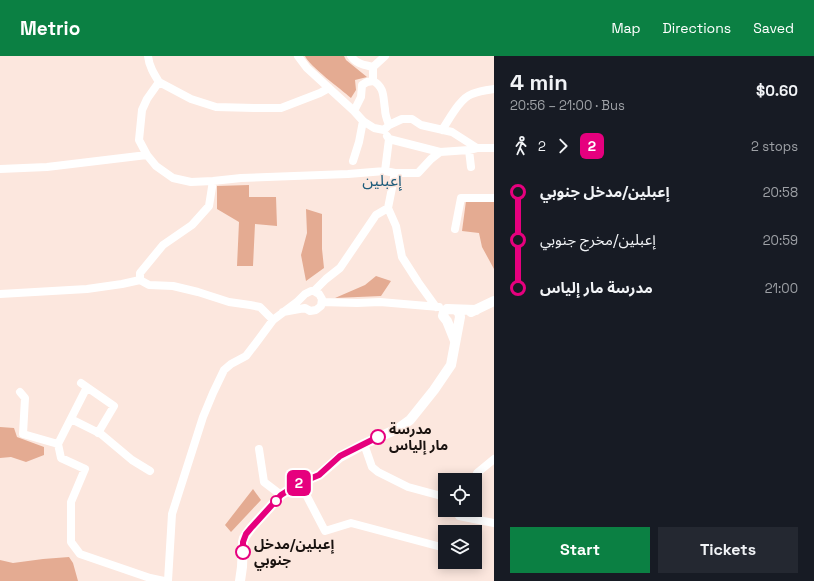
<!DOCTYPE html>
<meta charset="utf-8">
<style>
body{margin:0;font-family:"Space Grotesk","Noto Sans Arabic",sans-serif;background:#242831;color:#f1f3f6;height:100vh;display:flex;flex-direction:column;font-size:15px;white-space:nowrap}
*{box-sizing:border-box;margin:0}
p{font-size:13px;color:#9ea1a6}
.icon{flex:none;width:22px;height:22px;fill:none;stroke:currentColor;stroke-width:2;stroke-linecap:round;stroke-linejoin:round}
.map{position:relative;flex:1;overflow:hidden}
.side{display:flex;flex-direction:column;background:#171b24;width:320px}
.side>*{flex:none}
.badge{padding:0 8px;border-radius:6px;font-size:14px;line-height:26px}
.buttons{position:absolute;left:438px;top:417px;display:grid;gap:8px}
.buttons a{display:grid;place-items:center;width:44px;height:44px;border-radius:0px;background:#171b24;box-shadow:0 2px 10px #0003;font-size:20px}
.map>.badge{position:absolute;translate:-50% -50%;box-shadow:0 0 0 2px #fff}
.legs{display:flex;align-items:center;gap:6px;height:44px;padding:0 16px;font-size:13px}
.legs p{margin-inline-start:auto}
.summary{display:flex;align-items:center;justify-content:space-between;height:68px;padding:0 16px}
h1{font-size:22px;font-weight:600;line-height:30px}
.action{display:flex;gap:8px;margin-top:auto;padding:8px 16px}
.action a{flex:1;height:46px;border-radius:0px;background:#0b8043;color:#fff;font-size:16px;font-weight:600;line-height:46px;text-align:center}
.action a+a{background:#242831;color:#f1f3f6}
ul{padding:0 16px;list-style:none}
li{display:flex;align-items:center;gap:14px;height:48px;font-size:15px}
li i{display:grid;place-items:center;width:6px;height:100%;margin:0 5px;background:currentColor}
li i::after{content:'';width:10px;height:10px;margin:-5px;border:3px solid;border-radius:50%;background:#171b24}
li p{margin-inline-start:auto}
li:first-child i{background:linear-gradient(#0000 50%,currentColor 0)}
li:last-child i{background:linear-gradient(currentColor 50%,#0000 0)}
header{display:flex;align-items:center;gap:24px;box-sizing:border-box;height:56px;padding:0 20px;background:#0b8043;color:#fff}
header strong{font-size:19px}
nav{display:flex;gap:22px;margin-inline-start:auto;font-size:14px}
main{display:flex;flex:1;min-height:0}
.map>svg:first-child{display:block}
</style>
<header>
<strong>Metrio</strong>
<nav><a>Map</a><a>Directions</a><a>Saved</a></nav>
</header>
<main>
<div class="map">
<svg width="494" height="525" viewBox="0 0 494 525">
<rect width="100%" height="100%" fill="#fce7de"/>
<path fill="#e4ab92" d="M 305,0 L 344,0 L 346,4 L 367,21 L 355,24 L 356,34 L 351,42 C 341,33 309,10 305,0 Z
M 249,129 L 249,141 L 276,141 L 277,170 L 255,168 L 253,210 L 237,210 L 239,166 L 217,153 L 217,130 Z
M 466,145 L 494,146 L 494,213 L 482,191 L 479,177 L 462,175 Z
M 306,153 L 322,158 L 322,193 L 324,212 L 306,225 L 301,199 L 307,177 Z
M 376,220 L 391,225 L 381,240 L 335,242 L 365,229 Z
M 0,371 L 14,372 L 17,381 L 44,391 L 44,399 L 26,406 L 11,401 L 0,402 Z
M 253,433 L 261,444 L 231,476 L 225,469 Z
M 69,501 L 73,507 L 78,525 L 0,525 L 0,504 L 13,507 L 43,503 Z"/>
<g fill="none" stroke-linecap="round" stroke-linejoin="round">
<path stroke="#fff" stroke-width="8" d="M 148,0 C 149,10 154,18 159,26 L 147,43 L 142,54 L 139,84 L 147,99 L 156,110 L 173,122 L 191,126 L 213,125 L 241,122 L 348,118 L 385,115 L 395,117 L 418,117 L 431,103 L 440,96 L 469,94 L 477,92
M 298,0 L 307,12 L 354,55 L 363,65 L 374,72 L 384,74
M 351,0 C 356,8 365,9 373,11
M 385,0 L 373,11 L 373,25 C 385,31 383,42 385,53 C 385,58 387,64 389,69
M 159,26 L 191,43 L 216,51 L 254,52 L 281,52 L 320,37 L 329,32
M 354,55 L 361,41 L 362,29 L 367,26 L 373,25
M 384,74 L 389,69 L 402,63 L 412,63 L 421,69 L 452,76 L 477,92 L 494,92
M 442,74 C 449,64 460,42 472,38 C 479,35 487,34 494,33
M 389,83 L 440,96
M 469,94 L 471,111
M 353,105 L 359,86 L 363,65
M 0,113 L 47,111 L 147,99
M 385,115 L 389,83 L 387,80
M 395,117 L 388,152 L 396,170 L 402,201 L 418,226 L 436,251
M 213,125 L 209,150 L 192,169 L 163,189 L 140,217 L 140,224 L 149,229 L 173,230 L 198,236 L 229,246 L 250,249 L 260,251 L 273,264
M 455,173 L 461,142 L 494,142
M 314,235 L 326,223 L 340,212 L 376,159 L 388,152
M 0,238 L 87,233 L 122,228 L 140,224
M 322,246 L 357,247 L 380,246 L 439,251
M 81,327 L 114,350 L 98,377
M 20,336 L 25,342 L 23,378 L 58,388 L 61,402 L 85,413 L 71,446 L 71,486 L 80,498 L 150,522 L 164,525
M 71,363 L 101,378 L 132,404 L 150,415
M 58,388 L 87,331
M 364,388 L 372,411 L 378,416 L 408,431 L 445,441
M 259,393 L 264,426 L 281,439
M 475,424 L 477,417 L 494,403
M 300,427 L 325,475 L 351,467 L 445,492
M 456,454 L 459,460 L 494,467
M 168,525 L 172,458 L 203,361 L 213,337 L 224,314 L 231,308 L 246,300 L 256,287 L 273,264 L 297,246 L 305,238 L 311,235 L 314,235 L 319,238 L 322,243 L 321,250 L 316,254 L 310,255 L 305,252 L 283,256"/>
<path stroke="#fff" stroke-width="10" d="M 471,256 L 494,245
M 455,285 L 447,265 L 443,260 L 444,256 L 447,253 L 476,254
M 240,525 L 242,511 L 243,486 L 244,482 L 251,472 L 281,439 L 300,427 L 319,419 L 340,401 L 364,388 L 399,372 L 410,364 L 434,334 L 451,309 L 460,261 L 459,256 L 456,254"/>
</g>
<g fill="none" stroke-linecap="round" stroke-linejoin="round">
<g stroke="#fff" stroke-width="9">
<path id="line-1" d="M 243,496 L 243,486 L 246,478 L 251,472 L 281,439 L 300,427 L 319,419 L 340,400 L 378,381"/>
</g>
<use href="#line-1" stroke="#e6007e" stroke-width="6"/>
</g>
<g fill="#fff" stroke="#e6007e" stroke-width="2">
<circle cx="378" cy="381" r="7"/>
<circle cx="276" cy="445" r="5"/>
<circle cx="243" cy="496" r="7"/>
</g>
<g text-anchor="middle" stroke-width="3" stroke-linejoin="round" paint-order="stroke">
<g font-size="14" font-weight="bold" fill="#19120f" stroke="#fce7de" text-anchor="start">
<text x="389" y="378">مدرسة<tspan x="389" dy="16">مار إلياس</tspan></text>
<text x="254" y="493">إعبلين/مدخل<tspan x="254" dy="16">جنوبي</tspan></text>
</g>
<g font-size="16" fill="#1d5b7a" stroke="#fce7de">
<text x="382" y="130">إعبلين</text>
</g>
</g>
</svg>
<div class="buttons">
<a><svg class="icon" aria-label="locate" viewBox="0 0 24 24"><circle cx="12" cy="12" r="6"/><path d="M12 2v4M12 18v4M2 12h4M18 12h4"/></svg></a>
<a><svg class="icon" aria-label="layers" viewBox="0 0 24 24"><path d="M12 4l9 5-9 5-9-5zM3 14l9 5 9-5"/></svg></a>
</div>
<b class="badge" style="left:299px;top:427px;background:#e6007e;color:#fff">2</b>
</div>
<section class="side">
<div class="summary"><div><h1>4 min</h1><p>20:56 – 21:00 · Bus</p></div><b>$0.60</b></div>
<div class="legs"><svg class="icon" aria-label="walk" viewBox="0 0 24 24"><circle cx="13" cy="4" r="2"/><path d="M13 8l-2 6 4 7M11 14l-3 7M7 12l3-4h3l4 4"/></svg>2<svg class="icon" aria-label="forward" viewBox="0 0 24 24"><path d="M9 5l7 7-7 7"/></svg><b class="badge" style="background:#e6007e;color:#fff">2</b><p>2 stops</p></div>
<ul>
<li><i style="color:#e6007e"></i><b>إعبلين/مدخل جنوبي</b><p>20:58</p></li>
<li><i style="color:#e6007e"></i><span>إعبلين/مخرج جنوبي</span><p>20:59</p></li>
<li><i style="color:#e6007e"></i><b>مدرسة مار إلياس</b><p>21:00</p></li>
</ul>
<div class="action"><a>Start</a><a>Tickets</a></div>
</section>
</main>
